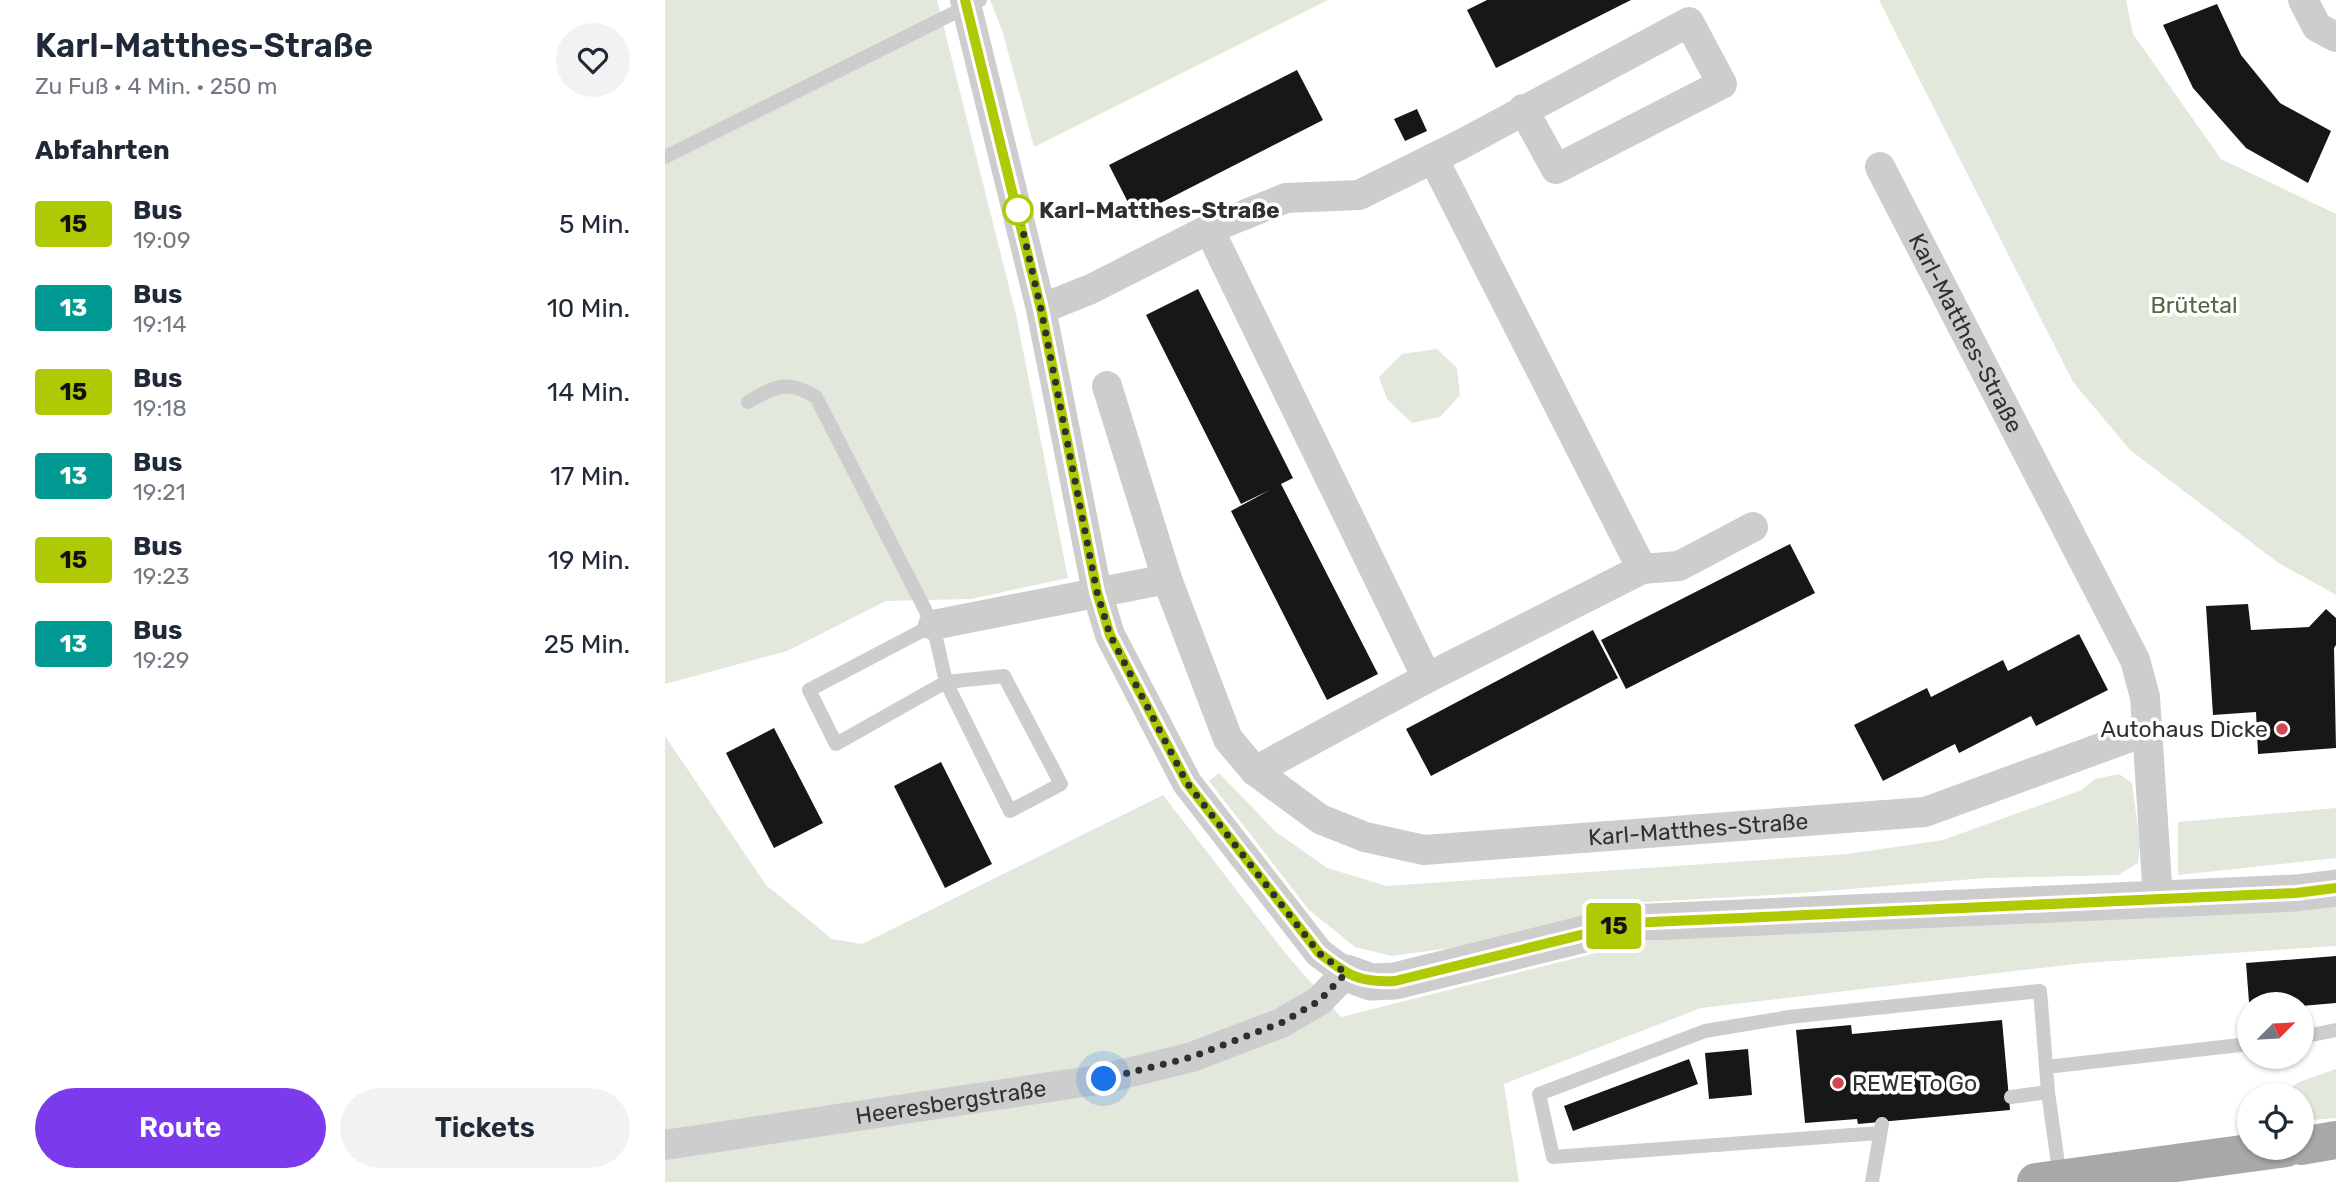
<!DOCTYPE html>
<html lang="de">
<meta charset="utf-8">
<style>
body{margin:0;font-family:Rubik,sans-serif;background:#f2f2f3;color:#1f2937;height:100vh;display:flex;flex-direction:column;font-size:26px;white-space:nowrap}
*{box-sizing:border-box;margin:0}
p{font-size:23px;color:#747a83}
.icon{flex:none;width:38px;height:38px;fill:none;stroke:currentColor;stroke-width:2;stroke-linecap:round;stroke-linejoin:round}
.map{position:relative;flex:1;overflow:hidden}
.sheet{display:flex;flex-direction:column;background:#fff;width:665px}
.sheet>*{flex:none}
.badge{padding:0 14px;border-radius:5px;font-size:24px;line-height:46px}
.needle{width:46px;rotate:66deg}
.buttons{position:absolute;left:1572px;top:992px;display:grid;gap:14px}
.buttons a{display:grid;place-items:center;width:77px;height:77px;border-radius:50%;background:#fff;box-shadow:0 2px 5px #0004;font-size:35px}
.you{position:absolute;width:35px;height:35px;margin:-18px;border:5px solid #fff;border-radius:50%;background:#1a73e8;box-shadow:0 0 0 10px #1a73e833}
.map>.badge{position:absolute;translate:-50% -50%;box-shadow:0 0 0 4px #fff}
h2{padding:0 35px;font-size:26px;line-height:63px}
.round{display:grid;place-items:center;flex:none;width:74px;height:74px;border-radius:37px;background:#f2f2f3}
.headline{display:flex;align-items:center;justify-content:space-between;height:119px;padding:0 35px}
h1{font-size:33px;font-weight:600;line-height:52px}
.cta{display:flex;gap:14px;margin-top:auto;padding:14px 35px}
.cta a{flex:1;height:80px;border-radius:42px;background:#7c3aed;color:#fff;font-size:28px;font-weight:600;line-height:80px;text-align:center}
.cta a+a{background:#f2f2f3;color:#1f2937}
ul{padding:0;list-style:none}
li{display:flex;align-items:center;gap:21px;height:84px;padding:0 35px}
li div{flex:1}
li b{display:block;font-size:26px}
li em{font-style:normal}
li .badge{min-width:77px;font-weight:700;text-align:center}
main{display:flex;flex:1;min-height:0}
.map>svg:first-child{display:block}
</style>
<main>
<section class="sheet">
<div class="headline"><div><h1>Karl-Matthes-Straße</h1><p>Zu Fuß · 4 Min. · 250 m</p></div><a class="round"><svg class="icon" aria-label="heart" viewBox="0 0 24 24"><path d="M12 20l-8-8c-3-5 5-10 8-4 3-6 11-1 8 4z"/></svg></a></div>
<h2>Abfahrten</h2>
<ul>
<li><span class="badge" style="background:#afca05;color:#111">15</span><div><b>Bus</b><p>19:09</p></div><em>5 Min.</em></li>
<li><span class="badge" style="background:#009a93;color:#fff">13</span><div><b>Bus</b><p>19:14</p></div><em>10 Min.</em></li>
<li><span class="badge" style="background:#afca05;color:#111">15</span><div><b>Bus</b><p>19:18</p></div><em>14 Min.</em></li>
<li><span class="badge" style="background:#009a93;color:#fff">13</span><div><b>Bus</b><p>19:21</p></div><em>17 Min.</em></li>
<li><span class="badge" style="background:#afca05;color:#111">15</span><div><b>Bus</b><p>19:23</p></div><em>19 Min.</em></li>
<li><span class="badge" style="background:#009a93;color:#fff">13</span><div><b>Bus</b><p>19:29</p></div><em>25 Min.</em></li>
</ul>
<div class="cta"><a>Route</a><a>Tickets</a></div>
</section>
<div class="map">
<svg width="1671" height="1182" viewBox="0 0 1671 1182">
<rect width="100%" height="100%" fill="#fff"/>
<path fill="#e3e8dd" d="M 0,0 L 272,0 L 351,315 L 403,578 L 306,599 L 221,601 L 122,651 L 0,684 Z
M 325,0 L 663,0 L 369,147 L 337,30 Z
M 1214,0 L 1461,0 L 1468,34 L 1556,159 L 1671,214 L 1671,595 L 1612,562 L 1465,450 L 1408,382 Z
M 772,349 L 792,368 L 795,395 L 775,417 L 747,423 L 722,399 L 714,377 L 737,354 Z
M 0,736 L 101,885 L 167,939 L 197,944 L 498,795 L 621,954 L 676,1017 L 975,942 L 1109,929 L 1671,902 L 1671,946 L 1419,963 L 1036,1008 L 839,1084 L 854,1182 L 0,1182 Z
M 554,773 L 611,832 L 662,868 L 722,886 L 1182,854 L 1278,840 L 1417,790 L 1430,779 L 1454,774 L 1467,783 L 1475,845 L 1473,863 L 1453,875 L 1321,878 L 1122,894 L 980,902 L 792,947 L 727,956 L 690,947 L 644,910 L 544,781 Z
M 1671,808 L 1671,858 L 1513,875 L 1513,822 Z
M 1671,1069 L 1671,1118 L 1636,1121 L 1636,1096 L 1615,1095 L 1634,1082 Z"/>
<path fill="#171717" d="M 822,0 L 966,0 L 831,68 L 802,10 Z
M 1552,4 L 1576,55 L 1615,103 L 1666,131 L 1643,183 L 1581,148 L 1528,88 L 1498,25 Z
M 632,70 L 658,120 L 470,216 L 444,165 Z
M 752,109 L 762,131 L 740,141 L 729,119 Z
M 533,289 L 628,478 L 616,484 L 713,674 L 662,700 L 566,511 L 605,490 L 576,504 L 481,315 Z
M 1125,544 L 1150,593 L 961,689 L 936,640 Z
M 1583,604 L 1586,630 L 1644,627 L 1661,609 L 1671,618 L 1671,645 L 1669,648 L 1671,748 L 1593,754 L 1591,712 L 1548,715 L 1541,606 Z
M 928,630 L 953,678 L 766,776 L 741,729 Z
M 1414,634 L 1443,690 L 1371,726 L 1366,716 L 1294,753 L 1290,744 L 1218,781 L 1189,725 L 1262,688 L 1266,697 L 1338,660 L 1343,671 Z
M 109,728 L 158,823 L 109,848 L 61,753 Z
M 276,762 L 327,864 L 280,888 L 229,786 Z
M 1671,956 L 1671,1003 L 1636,1006 L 1636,1004 L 1587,1004 L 1584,1002 L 1581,963 Z
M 1337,1020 L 1345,1110 L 1193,1124 L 1192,1119 L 1140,1123 L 1131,1030 L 1186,1025 L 1187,1034 Z
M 1083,1049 L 1087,1095 L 1044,1099 L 1040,1053 Z
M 1024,1059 L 1033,1084 L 908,1131 L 899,1106 Z"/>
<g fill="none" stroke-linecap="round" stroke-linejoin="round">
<path stroke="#cdcdcd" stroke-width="14" d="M 0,157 L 315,0
M 83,402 C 110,386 123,379 151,397 L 268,625 L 281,682 L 345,811 L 396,784 L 339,676 L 281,682 L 171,744 L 144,690 L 268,625
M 1636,1037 L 1671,1030
M 1381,1067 L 1584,1044
M 1346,1097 L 1383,1092
M 1214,1133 L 888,1157 L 874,1094 L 1040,1031 L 1124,1017 L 1375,991 L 1383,1092 L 1395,1178
M 1207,1182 L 1217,1124"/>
<g stroke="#cdcdcd" stroke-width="30">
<path d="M 1638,0 L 1652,27 L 1671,37"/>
<path d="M 768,158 L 977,569"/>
<path id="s1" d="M 1215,167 L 1470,660 L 1480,697 L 1493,899"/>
<path d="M 544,229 L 762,678"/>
<path d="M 376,309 L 426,289 L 544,229 L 621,198 L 694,195 L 795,145 L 1024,22 L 1057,84 L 891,169 L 858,109"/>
<path id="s2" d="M 442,386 L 502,579 L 563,739 L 590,771 L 655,819 L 700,837 L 759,850 L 1260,812 L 1482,731"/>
<path d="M 268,625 L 502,579"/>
<path d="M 590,771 L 762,678 L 977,569 L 1014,566 L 1088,527"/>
<path id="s3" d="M 0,1145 L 438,1079 L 527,1057 L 616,1023 L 654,1001 L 681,973 L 654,953 L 522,783 L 445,635 L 432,592 L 376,309 L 300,0"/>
</g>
<path stroke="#cdcdcd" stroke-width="37" d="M 681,973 L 706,982 L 730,981 L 964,923 L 1631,893 L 1671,888"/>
<path stroke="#a8a8a8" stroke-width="38" d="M 1636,1146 L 1671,1140
M 1371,1182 L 1621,1148"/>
</g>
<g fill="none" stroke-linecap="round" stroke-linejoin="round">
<g stroke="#fff" stroke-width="16">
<path id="line" d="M 300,0 L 376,309 L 432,592 L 445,635 L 522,783 L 654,953 C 683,975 693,983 730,981 L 964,923 L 1631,893 L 1671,888"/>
</g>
<use href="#line" stroke="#afca05" stroke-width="10"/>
<path stroke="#303030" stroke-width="7" stroke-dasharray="0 12.6" d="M 353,210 L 376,309 L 432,592 L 445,635 L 522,783 L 654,953 L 681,973 L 654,1001 L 616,1023 L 527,1057 L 439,1079"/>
</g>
<circle fill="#fff" stroke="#afca05" stroke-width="3.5" cx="353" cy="210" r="14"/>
<g fill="#d14855" stroke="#fff" stroke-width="2.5">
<circle cx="1617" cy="729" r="7"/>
<circle cx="1173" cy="1083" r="7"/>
</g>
<g text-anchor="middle" stroke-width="7" stroke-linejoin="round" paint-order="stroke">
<g font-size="23" font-weight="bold" fill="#303030" stroke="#fff" text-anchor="start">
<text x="374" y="218">Karl-Matthes-Straße</text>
</g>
<g font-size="23" fill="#546742" stroke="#fff">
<text x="1529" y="313">Brütetal</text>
</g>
<g font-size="23" fill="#303030" stroke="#fff">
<text dy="8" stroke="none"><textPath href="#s1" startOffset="187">Karl-Matthes-Straße</textPath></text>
<text dy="8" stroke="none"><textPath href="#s2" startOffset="880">Karl-Matthes-Straße</textPath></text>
<text dy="8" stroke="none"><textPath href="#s3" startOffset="289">Heeresbergstraße</textPath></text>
</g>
<g font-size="23" fill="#303030" stroke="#fff" text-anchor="end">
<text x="1603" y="737">Autohaus Dicke</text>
<text x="1187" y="1091" text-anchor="start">REWE To Go</text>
</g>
</g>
</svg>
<div class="buttons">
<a><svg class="needle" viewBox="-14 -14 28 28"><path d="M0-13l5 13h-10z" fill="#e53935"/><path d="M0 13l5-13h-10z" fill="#747a83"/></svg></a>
<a><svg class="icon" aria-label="locate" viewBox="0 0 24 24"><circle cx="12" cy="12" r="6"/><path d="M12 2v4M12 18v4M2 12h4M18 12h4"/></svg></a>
</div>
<div class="you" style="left:439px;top:1079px"></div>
<b class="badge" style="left:949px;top:926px;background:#afca05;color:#111">15</b>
</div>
</main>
